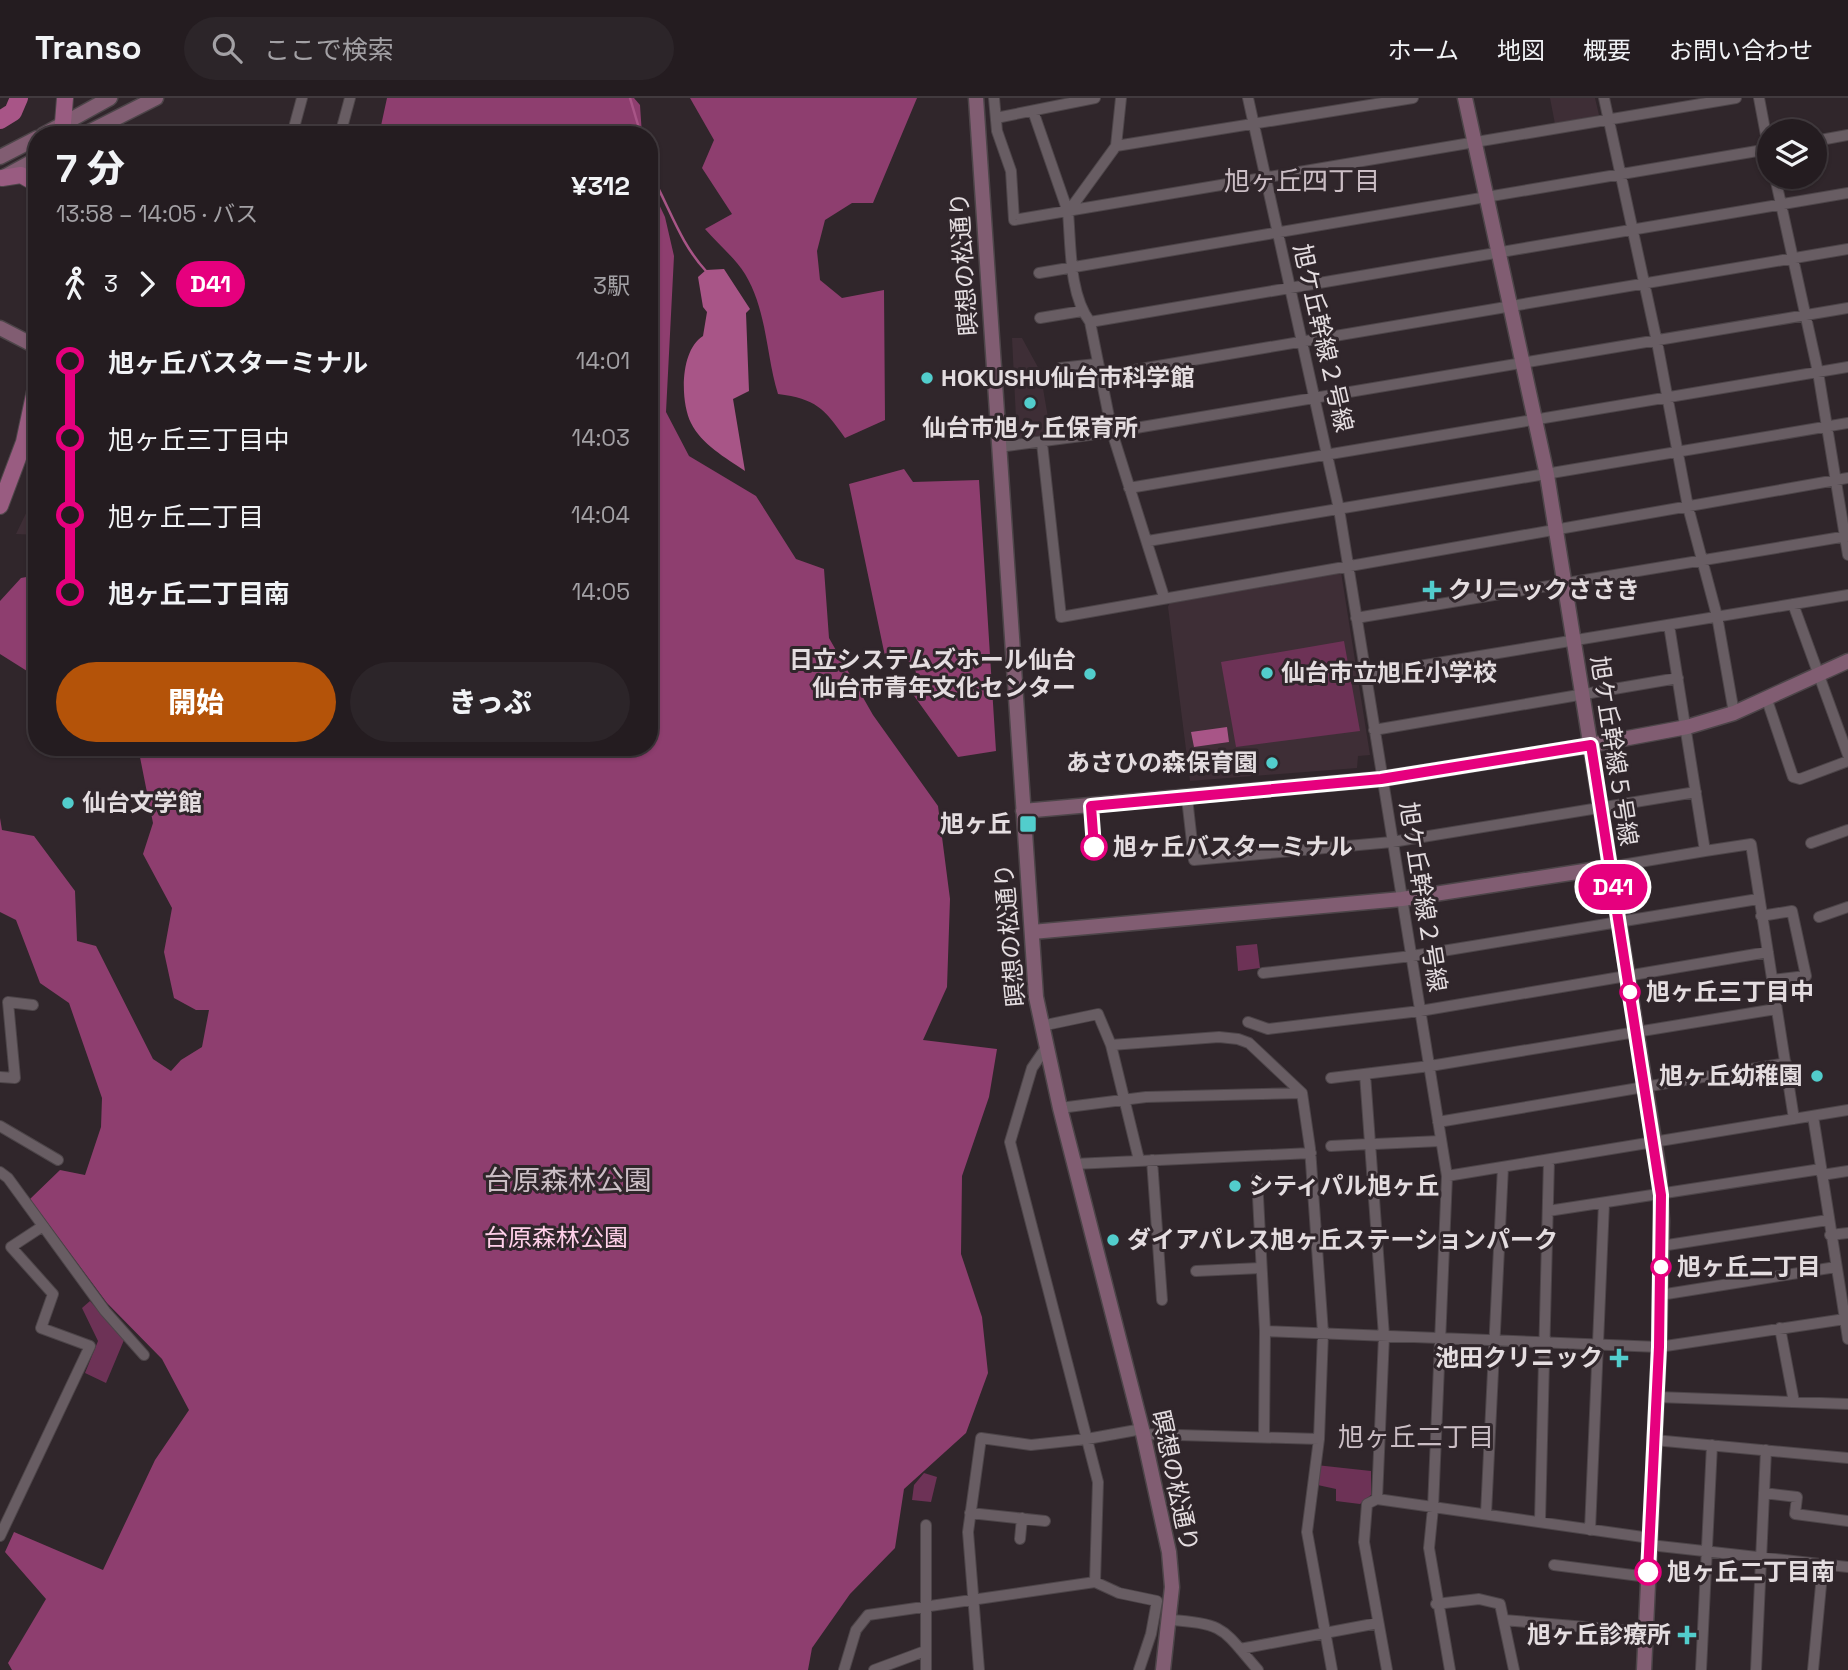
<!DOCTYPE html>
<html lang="ja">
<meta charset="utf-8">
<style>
body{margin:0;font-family:"Space Grotesk","Noto Sans JP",sans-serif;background:#2c2529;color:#f1f3f6;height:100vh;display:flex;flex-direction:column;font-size:26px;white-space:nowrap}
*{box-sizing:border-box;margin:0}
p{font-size:23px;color:#a3a1a5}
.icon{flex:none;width:38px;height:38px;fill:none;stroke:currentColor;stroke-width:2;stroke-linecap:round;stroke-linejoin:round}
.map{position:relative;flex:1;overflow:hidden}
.panel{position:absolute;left:28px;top:28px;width:630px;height:630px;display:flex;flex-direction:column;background:#241c20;border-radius:28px;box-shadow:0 2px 5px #0004,0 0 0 2px #413a3e}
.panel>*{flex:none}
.badge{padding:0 14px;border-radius:23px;font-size:24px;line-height:46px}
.tools{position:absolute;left:1757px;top:21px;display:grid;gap:14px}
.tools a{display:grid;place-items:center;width:70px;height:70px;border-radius:50%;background:#241c20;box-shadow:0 2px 5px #0004,0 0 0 2px #413a3e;font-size:35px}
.map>.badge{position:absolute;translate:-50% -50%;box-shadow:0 0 0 4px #fff}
.legs{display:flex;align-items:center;gap:10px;height:77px;padding:0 28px;font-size:23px}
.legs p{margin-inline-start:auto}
.summary{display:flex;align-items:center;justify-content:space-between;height:119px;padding:0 28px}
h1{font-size:38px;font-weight:800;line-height:52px}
.primary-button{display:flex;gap:14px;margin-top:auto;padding:14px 28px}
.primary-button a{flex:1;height:80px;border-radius:42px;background:#b45309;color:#fff;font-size:28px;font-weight:800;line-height:80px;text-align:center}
.primary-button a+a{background:#2c2529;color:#f1f3f6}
ul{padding:0 28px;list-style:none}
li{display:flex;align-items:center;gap:24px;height:77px;font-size:26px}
li i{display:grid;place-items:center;width:10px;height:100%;margin:0 9px;background:currentColor}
li i::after{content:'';width:18px;height:18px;margin:-9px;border:5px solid;border-radius:50%;background:#241c20}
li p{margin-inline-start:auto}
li:first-child i{background:linear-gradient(#0000 50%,currentColor 0)}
li:last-child i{background:linear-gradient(currentColor 50%,#0000 0)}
header{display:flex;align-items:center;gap:42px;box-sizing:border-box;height:98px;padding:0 35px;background:#241c20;border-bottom:2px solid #413a3e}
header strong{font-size:33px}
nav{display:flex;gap:38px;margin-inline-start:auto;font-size:24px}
.search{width:490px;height:63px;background:#2c2529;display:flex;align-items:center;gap:18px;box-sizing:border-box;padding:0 24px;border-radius:38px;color:#a3a1a5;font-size:26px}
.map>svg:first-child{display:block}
</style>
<header>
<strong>Transo</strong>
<div class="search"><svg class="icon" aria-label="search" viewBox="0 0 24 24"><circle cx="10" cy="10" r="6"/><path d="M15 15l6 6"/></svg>ここで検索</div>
<nav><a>ホーム</a><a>地図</a><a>概要</a><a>お問い合わせ</a></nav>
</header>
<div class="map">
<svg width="1848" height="1572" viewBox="0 0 1848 1572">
<rect width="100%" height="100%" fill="#30262b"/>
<path fill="#3e2e36" d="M 1550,0 L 1595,0 L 1599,17 L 1555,26 Z
M 1012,240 L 1022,240 L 1040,273 L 1051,337 L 1017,341 Z
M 32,388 L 37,391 L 37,437 L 16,436 L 31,405 L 26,402 Z
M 1341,474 L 1370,657 L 1358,658 L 1357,670 L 1190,683 L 1168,509 L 1171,501 Z"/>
<path fill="#6d3256" d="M 1344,543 L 1360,633 L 1236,649 L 1221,564 Z
M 1257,846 L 1260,870 L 1238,873 L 1236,848 Z
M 90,1203 L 124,1242 L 106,1285 L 85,1275 L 98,1243 L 82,1210 Z
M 1316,1367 L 1371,1373 L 1371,1397 L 1360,1406 L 1336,1403 L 1336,1391 L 1313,1386 Z
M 924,1375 L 937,1379 L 931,1404 L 912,1402 L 914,1387 Z"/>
<path fill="#8e3e6f" d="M 387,0 L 634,0 L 640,7 L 642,37 L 379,37 Z
M 690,0 L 917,0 L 873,105 L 852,105 L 825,122 L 817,153 L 820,182 L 842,200 L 884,192 L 885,322 L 845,340 C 824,310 816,301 778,296 C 766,257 767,212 745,176 C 735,160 718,146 705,131 L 732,116 L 702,70 L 714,42 Z
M 649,85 L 665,119 L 674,158 L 666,314 L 689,358 L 756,398 L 796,461 L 824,471 L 829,540 L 873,617 L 938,708 L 950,801 L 947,889 L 923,942 L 997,951 L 989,999 L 962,1078 L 961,1156 L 982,1219 L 988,1275 L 966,1335 L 904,1391 L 895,1450 L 850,1496 L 812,1550 L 808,1572 L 12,1572 L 8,1565 L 46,1501 L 5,1454 L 14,1434 L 103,1472 L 155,1362 L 189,1312 L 162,1261 L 107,1205 L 30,1101 L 60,1072 L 85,1077 L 101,1029 L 102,1000 L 69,905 L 40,885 L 16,822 L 0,814 L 0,720 L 2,732 L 34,738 L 75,793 L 77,843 L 96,848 L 153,961 L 171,973 L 181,962 L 202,949 L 209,912 L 196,912 L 174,900 L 164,854 L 172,810 L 143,756 L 153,725 L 138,649 L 310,649 L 319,653 L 323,649 L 649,649 Z
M 904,371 L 913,384 L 979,382 L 996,653 L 958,659 L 907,588 L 916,574 L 906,560 L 886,563 L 849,386 Z
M 37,477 L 37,569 L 27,573 L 0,556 L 0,503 L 21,480 Z"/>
<path fill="#a85587" d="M 724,171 L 750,211 L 746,215 L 749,293 L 733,301 L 745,373 C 726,360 701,346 691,325 C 680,303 680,252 703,238 L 707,214 L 703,209 L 698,179 L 706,172 Z
M 1227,629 L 1229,644 L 1194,649 L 1191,634 Z"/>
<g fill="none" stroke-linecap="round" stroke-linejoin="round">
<path stroke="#a85587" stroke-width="2.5" d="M 630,0 L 641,37
M 649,73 C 669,107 679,144 706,173"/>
<path stroke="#a85587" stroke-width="18" d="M 0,22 L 13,14 L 19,0"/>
<g stroke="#4d4549" stroke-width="12">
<path id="street" d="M 994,0 L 997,33 L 1011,73 L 1014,122 L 1736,0
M 1121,0 L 1116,48 L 1068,114 C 1071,148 1069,196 1090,224 L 1112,334 L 1164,499
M 1248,0 L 1339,411 L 1447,1078 L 1433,1410 L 1429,1450 L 1450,1572
M 1604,0 L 1657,244 L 1688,409 L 1717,518 L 1734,615
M 1759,0 L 1769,53
M 1033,13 L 1068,114
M 996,20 L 1095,0
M 146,37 L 152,37
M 292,37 L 302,0
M 340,37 L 350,0
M 1815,43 L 1848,37
M 1116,48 L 1413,0
M 1775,79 L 1818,274 L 1848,457
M 1039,175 L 1769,51
M 1040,220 L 1082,213
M 1090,224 L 1848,95
M 1060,270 L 1096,266
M 1099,278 L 1848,151
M 1042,345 L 1061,519 L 1848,380
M 999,349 L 1112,334 L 1848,210
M 1129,390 L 1848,269
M 1148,443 L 1848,325
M 1793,506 L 1848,657
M 1356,520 L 1848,438
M 1669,527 L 1705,753 L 1751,746 L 1794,1021
M 1365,577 L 1848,497
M 1767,602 L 1793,679 L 1800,681 L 1848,663
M 1374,632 L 1678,580
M 1187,700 L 1194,762 L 1392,744 L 1696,694
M 1811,745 L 1848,732
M 1610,769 L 1705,753
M 1761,818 L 1792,813 L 1806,878 L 1772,882
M 1819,819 L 1848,809
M 1263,875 L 1412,858 L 1758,801
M 1248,924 L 1268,931 L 1420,913 L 1768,854
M 1041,928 L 1098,916 L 1111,947 L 1139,1062
M 1111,947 L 1219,939 L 1238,941 L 1249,945 L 1302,995 L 1310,1050 L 1323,1235 L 1319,1341 L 1307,1434 L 1332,1572
M 1045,951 L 1032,970 L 1010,1044 L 1098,1384 L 1095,1484 L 1119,1495 L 1157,1503 L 1151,1536 L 1139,1572
M 1365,976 L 1384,1238 L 1377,1401 L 1650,1440
M 0,979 L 15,980 L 8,904 L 33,907
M 1331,980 L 1430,968 L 1776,911
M 1060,1010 L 1146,999 L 1302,995
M 1438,1024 L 1786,965
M 0,1028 L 58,1062
M 1375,1046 L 1440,1043
M 1331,1048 L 1369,1046
M 1152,1062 L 1162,1202
M 1074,1066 L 1311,1055
M 0,1074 L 8,1080 L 105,1213 L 144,1257
M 1822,1077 L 1848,1073
M 1447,1078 L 1848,1012
M 1257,1080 L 1265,1233 L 1264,1338
M 1548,1113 L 1821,1071
M 1830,1137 L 1848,1135
M 1661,1148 L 1828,1122
M 1196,1173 L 1261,1170
M 1660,1197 L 1836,1169
M 1845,1221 L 1848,1241
M 1780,1230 L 1794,1304
M 1265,1233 L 1659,1249 L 1845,1221 L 1813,1018
M 1657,1299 L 1848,1306
M 1143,1336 L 1319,1341
M 1654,1342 L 1848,1360
M 1764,1395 L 1797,1399 L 1795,1416 L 1848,1423
M 1377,1401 L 1367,1406 L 1364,1444 L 1387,1572
M 970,1415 L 1045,1423
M 1486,1416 L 1503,1069
M 1540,1423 L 1549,1062
M 1590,1432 L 1604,1105
M 0,1438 L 90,1248 L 41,1230 L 53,1196 L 11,1149 L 43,1128
M 1020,1441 L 1022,1420
M 1650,1447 L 1848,1469
M 1554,1467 L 1648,1479
M 1436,1506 L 1479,1501 L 1500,1506 L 1514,1572
M 1170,1522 C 1226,1525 1223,1532 1258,1572
M 1504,1522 L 1645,1534
M 1240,1551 L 1378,1525
M 844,1572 L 856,1532 L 868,1517 L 1095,1484
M 874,1572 L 925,1553
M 926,1572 L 926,1427
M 979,1572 L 968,1434 L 981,1340 L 1031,1347 L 1087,1341 L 1142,1331
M 1701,1572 L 1712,1347
M 1756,1572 L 1766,1352
M 1813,1572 L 1823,1466"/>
</g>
<g stroke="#4d4549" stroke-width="17">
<path id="secondary" d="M 976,0 L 1036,899 L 1060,1010 L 1142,1331 L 1169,1454 L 1172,1489 L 1163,1572
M 1465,0 L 1547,377 L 1659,1073 L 1662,1123 L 1659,1249 L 1644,1572
M 43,37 L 110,0
M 83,37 L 156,0
M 0,59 L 37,40
M 4,79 L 37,61
M 0,230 L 37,249
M 1023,713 L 1381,681 L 1580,649 L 1687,629 L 1734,615 L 1848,563
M 1032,834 L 1402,801 L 1610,769"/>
</g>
<g stroke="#4d4549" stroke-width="18">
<path id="primary" d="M 62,37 L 65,0
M 2,80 L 21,77 L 37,86
M 0,408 L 24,344 L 37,283"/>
</g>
<use href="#street" stroke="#685d63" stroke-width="10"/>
<use href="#secondary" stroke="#815d72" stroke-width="14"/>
<use href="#primary" stroke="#995c81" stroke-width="16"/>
</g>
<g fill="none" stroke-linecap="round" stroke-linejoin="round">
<g stroke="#fff" stroke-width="16">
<path id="line-1" d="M 1094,749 L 1091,708 L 1381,681 L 1591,647 L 1661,1097 L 1659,1249 L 1648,1474"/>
</g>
<use href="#line-1" stroke="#e6007e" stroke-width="10"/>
</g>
<g fill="#52cdcc" stroke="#30262b" stroke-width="2.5">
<circle cx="927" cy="280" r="7"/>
<circle cx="1030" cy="305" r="7"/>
<path d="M1428.5 481.5h7v7h7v7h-7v7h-7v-7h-7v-7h7z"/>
<circle cx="1267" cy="575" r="7"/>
<circle cx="1090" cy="576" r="7"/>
<circle cx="1272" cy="665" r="7"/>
<circle cx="68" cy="705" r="7"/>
<rect x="1019" y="717" width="18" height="18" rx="3.5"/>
<circle cx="1817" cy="978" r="7"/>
<circle cx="1235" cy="1088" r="7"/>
<circle cx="1113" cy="1142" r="7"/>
<path d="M1615.5 1249.5h7v7h7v7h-7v7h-7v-7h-7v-7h7z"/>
<path d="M1683.5 1526.5h7v7h7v7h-7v7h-7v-7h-7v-7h7z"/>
</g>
<g fill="#fff" stroke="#e6007e" stroke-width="3.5">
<circle cx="1094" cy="749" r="12"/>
<circle cx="1630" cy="894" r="9"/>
<circle cx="1661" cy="1169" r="9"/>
<circle cx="1648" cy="1474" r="12"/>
</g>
<g text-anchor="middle" stroke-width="6" stroke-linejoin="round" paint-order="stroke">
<g font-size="24" fill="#e4dde0" stroke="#30262b">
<text transform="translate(964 166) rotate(-94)" y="8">瞑想の松通り</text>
<text transform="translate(1323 240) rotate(77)" y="8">旭ケ丘幹線２号線</text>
<text transform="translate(1614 653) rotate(81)" y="8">旭ケ丘幹線５号線</text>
<text transform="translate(1423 799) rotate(81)" y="8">旭ケ丘幹線２号線</text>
<text transform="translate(1010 837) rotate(-95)" y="8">瞑想の松通り</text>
<text transform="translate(1175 1383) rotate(78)" y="8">瞑想の松通り</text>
</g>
<g font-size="24" font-weight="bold" fill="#e4dde0" stroke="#30262b" text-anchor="start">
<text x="941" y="288">HOKUSHU仙台市科学館</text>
<text x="1030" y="338" text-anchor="middle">仙台市旭ヶ丘保育所</text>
<text x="1448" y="500">クリニックささき</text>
<text x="1076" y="570" text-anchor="end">日立システムズホール仙台<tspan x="1076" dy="28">仙台市青年文化センター</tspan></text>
<text x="1281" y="583">仙台市立旭丘小学校</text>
<text x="1258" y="673" text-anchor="end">あさひの森保育園</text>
<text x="82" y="713">仙台文学館</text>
<text x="1012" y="734" text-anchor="end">旭ヶ丘</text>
<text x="1803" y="986" text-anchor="end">旭ヶ丘幼稚園</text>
<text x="1249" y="1096">シティパル旭ヶ丘</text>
<text x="1127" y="1150">ダイアパレス旭ヶ丘ステーションパーク</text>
<text x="1603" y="1268" text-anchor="end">池田クリニック</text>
<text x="1671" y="1545" text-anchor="end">旭ヶ丘診療所</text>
</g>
<g font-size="24" font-weight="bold" fill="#e4dde0" stroke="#30262b" text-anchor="start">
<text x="1113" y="757">旭ヶ丘バスターミナル</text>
<text x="1646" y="902">旭ヶ丘三丁目中</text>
<text x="1677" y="1177">旭ヶ丘二丁目</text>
<text x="1667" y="1482">旭ヶ丘二丁目南</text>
</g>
<g font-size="24" fill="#ffd0e9" stroke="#30262b">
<text x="556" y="1148">台原森林公園</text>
</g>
<g font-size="26" fill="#cbbec5" stroke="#30262b">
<text x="1302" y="92">旭ヶ丘四丁目</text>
<text x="1416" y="1348">旭ヶ丘二丁目</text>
</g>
<g font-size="28" fill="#cbbec5" stroke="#30262b">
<text x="568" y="1092">台原森林公園</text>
</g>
</g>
</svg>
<div class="tools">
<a><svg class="icon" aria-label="layers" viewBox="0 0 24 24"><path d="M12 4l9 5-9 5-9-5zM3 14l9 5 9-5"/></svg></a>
</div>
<b class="badge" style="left:1613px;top:789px;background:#e6007e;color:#fff">D41</b>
<section class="panel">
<div class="summary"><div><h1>7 分</h1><p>13:58 – 14:05 · バス</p></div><b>¥312</b></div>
<div class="legs"><svg class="icon" aria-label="walk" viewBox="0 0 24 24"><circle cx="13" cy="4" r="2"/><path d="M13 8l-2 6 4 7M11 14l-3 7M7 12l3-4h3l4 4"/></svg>3<svg class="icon" aria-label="forward" viewBox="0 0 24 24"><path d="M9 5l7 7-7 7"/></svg><b class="badge" style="background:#e6007e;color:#fff">D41</b><p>3駅</p></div>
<ul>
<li><i style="color:#e6007e"></i><b>旭ヶ丘バスターミナル</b><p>14:01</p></li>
<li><i style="color:#e6007e"></i><span>旭ヶ丘三丁目中</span><p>14:03</p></li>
<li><i style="color:#e6007e"></i><span>旭ヶ丘二丁目</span><p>14:04</p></li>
<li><i style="color:#e6007e"></i><b>旭ヶ丘二丁目南</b><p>14:05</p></li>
</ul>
<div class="primary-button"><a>開始</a><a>きっぷ</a></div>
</section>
</div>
